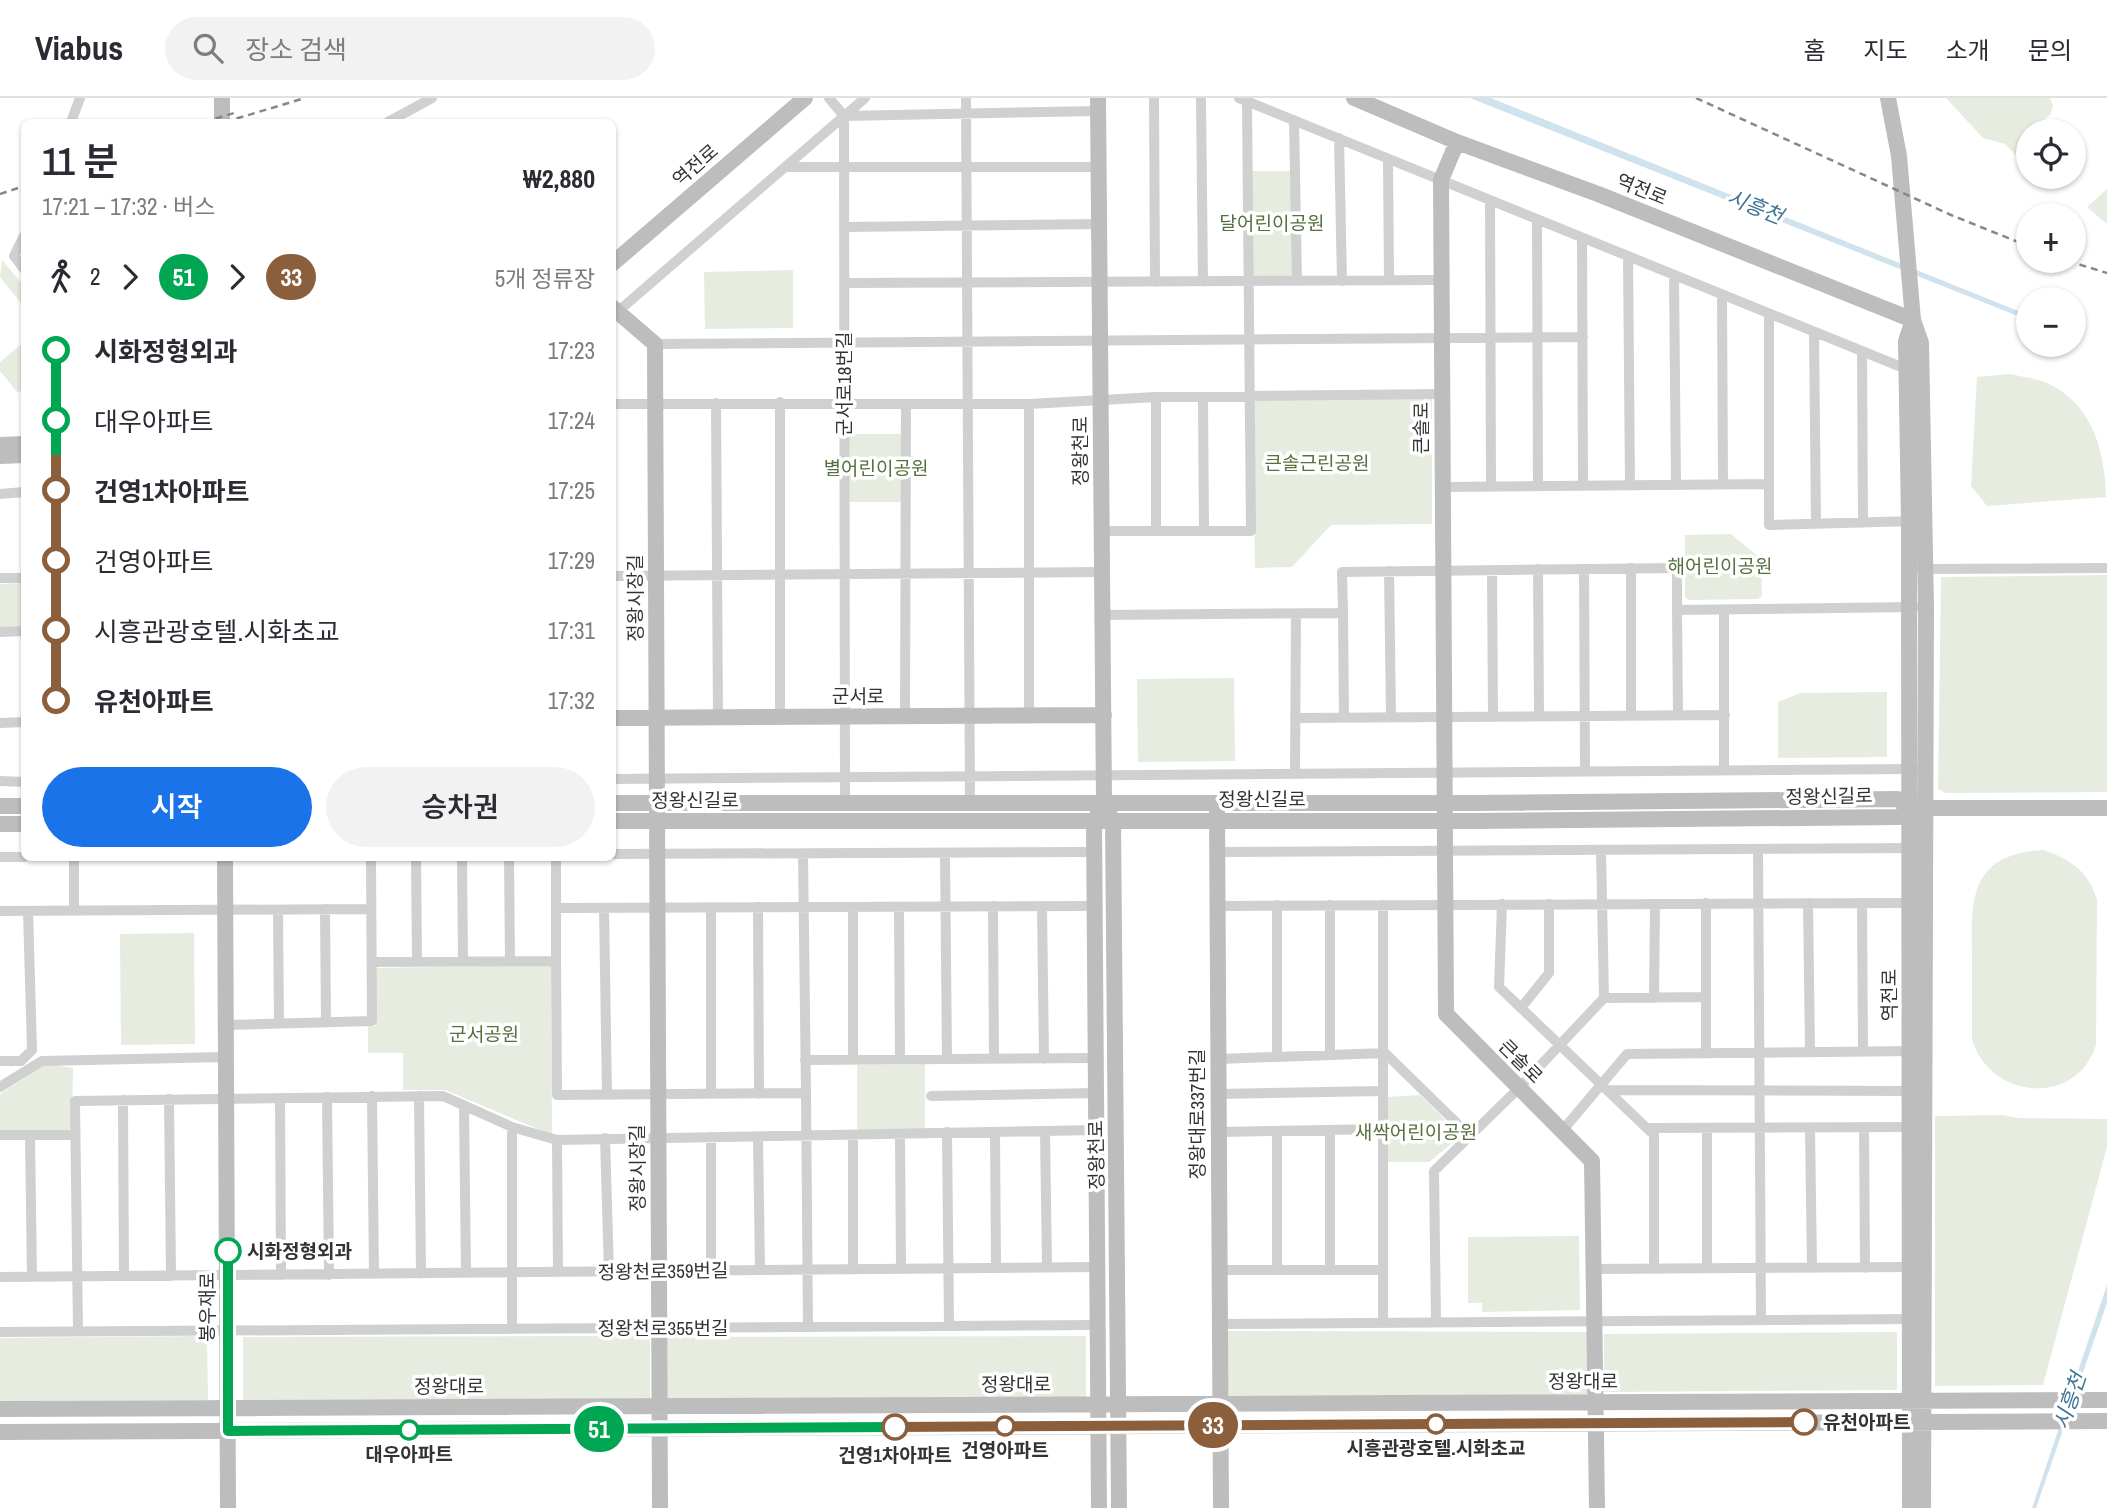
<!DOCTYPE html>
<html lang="ko">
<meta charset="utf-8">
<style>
body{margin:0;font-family:"Archivo Narrow","Noto Sans KR",sans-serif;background:#f2f2f3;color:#2b2b33;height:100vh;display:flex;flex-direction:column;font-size:26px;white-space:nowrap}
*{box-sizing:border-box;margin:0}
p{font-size:23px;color:#7c7c81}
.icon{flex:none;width:38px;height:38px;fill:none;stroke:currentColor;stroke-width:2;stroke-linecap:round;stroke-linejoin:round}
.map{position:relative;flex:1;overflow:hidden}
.details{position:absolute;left:21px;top:21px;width:595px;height:742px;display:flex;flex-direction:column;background:#fff;border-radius:10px;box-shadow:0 2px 5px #0004}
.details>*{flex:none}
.badge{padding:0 14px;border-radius:23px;font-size:24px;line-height:46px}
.tools{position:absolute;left:2016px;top:21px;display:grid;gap:14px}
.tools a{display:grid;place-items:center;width:70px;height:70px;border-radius:50%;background:#fff;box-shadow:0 2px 5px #0004;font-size:35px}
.map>.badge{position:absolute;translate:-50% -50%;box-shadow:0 0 0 4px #fff}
.legs{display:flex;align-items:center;gap:10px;height:77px;padding:0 21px;font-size:23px}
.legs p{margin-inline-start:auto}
.head{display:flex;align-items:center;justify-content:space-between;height:119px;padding:0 21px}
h1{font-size:38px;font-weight:600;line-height:52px}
.button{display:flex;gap:14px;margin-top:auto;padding:14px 21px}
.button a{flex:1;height:80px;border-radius:42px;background:#1a73e8;color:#fff;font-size:28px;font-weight:600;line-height:80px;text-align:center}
.button a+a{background:#f2f2f3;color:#2b2b33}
ul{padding:0 21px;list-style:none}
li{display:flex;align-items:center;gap:24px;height:70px;font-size:26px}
li i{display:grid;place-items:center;width:10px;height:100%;margin:0 9px;background:currentColor}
li i::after{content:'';width:18px;height:18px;margin:-9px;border:5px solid;border-radius:50%;background:#fff}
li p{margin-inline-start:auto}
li:first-child i{background:linear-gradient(#0000 50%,currentColor 0)}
li:last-child i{background:linear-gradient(currentColor 50%,#0000 0)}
header{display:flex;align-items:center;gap:42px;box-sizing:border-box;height:98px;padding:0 35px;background:#fff;border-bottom:2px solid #e1e1e2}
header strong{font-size:33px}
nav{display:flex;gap:38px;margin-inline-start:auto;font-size:24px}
.search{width:490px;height:63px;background:#f2f2f3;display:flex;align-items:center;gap:18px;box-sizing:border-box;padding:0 24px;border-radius:38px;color:#7c7c81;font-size:26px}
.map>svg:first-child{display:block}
</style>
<header>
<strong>Viabus</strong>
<div class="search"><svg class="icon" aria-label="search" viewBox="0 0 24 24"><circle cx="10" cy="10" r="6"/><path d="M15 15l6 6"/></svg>장소 검색</div>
<nav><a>홈</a><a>지도</a><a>소개</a><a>문의</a></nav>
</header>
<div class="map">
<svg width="2107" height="1410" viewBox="0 0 2107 1410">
<rect width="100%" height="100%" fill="#fff"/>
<path fill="#e6ecdf" d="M 1946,0 L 2050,0 L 2053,8 L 2050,17 L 2040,24 L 2041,33 L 2028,33 L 2028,51 L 2021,52 L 2027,60 L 2028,69 L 2005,46 L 1983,40 Z
M 1252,73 L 1292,73 L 1292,177 L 1289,180 L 1256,181 L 1253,178 Z
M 2107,91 L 2107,126 L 2087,109 Z
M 2,162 L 24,188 L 24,209 L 0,179 Z
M 793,172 L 793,230 L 705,231 L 704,174 Z
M 24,244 L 24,290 L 18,295 L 0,273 L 0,264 Z
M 2010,276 C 2022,279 2036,280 2047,285 C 2093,306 2105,354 2106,399 L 1987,408 L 1971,388 L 1977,279 Z
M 1252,301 L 1432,301 L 1432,426 L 1331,427 L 1292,469 L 1255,470 Z
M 849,336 L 902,336 L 902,404 L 849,404 Z
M 1731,436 L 1761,461 L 1762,498 L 1758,501 L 1689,502 L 1685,499 L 1685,437 Z
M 2107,477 L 2107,694 L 1946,695 L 1938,691 L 1941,479 Z
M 24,485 L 24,529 L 0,529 L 0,486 Z
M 1234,580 L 1235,663 L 1138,664 L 1137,581 Z
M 1887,594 L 1887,659 L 1778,660 L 1778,604 L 1800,595 Z
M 2044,752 C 2071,762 2088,773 2097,801 L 2096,947 C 2076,1010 1989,1001 1972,941 C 1972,914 1972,887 1972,859 C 1971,800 1970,756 2044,752 Z
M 194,835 L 195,946 L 121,947 L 120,836 Z
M 551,867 L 552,1037 L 445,992 L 403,992 L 403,955 L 368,955 L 368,928 L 376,928 L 375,870 Z
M 46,966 L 73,970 L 72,1029 L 68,1033 L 0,1032 L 0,996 Z
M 925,966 L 925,1031 L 857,1032 L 857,967 Z
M 1420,997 L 1461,1038 L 1429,1064 L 1386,1064 L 1386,999 Z
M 2002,1017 L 2018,1020 L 2107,1021 L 2107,1049 L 2043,1287 L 1935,1288 L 1935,1018 Z
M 1579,1138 L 1580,1212 L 1482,1214 L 1482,1205 L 1468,1205 L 1468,1139 Z
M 1225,1233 L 1588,1234 L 1588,1298 L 1225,1297 Z
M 1897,1234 L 1897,1292 L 1604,1294 L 1604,1236 Z
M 207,1238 L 208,1302 L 0,1303 L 0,1240 Z
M 650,1238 L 650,1301 L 243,1302 L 243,1239 Z
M 1086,1238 L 1086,1300 L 667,1301 L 667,1239 Z"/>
<path fill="#cfe2ee" d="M 1470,0 L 1491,0 L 2028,217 L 2028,222 Z
M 2107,1187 L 2107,1205 L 2036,1410 L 2032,1410 Z"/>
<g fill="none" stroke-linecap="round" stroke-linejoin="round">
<path stroke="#d0d0d0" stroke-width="10" d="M 829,0 L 844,18 L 845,705
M 966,0 L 970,705
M 1154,0 L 1155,184
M 1201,0 L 1203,184
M 1239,0 L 1911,273
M 844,18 L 1098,13
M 1294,22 L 1297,183
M 71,24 L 80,0
M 388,24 L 432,0
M 1339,40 L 1342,183
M 1388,61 L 1389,182
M 785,69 L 1099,69
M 1490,102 L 1491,389
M 1537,121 L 1538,388
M 844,129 L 1099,126
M 24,138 L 14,158 L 24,171
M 1582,140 L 1583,388
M 1628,158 L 1630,387
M 1674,177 L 1676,387
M 844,185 L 1442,182
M 1722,196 L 1723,386
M 615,216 L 865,0
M 1769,216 L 1769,386
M 1814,234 L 1816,426
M 655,246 L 1583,239
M 1862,253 L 1863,425
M 1156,299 L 1156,433
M 1203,299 L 1204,433
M 716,305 L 718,620
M 612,306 L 1029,306 L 1156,299 L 1442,296
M 1029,306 L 1029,617
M 1443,389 L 1769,386 L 1769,427 L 1915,423
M 0,396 L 24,394
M 1102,433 L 1251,433 L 1247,3
M 1631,470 L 1631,617
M 1538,471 L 1539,618
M 1584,471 L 1585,673
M 1921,471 L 2107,470
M 1492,472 L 1493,619
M 1389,473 L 1391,619
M 612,478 L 1102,474
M 0,480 L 24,480
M 1677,512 L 1678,617
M 1724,512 L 1724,672
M 1343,515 L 1344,620
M 1103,517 L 1343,515 L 1342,474 L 1677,470 L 1677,512 L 1915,509
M 0,534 L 24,533
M 905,618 L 906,306
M 780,619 L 780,304
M 1295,620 L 1725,617
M 0,625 L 24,624
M 1295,674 L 1296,516
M 612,681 L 1915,671
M 0,683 L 24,684
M 1758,751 L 1761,1222
M 1601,752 L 1604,900
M 1217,754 L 1915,750
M 945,755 L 947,961
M 612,756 L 1095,754
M 0,759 L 24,759
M 74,760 L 74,812
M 416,760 L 417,864
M 462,760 L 463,863
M 509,760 L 510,863
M 556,760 L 556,863
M 1706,805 L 1706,955
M 1808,805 L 1810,954
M 1862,805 L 1863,954
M 1502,806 L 1499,889 L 1654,1037 L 1654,1170
M 1383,807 L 1383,1225
M 993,808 L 994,961
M 1042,808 L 1044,961
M 1217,808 L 1914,805
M 758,809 L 759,996
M 853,809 L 853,962
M 899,809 L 900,961
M 556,810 L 1095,808
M 604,810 L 607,997
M 325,811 L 326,924
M 278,812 L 279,926
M 0,813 L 371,811
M 372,864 L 556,863 L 557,997 L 806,995 L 803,756
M 1654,900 L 1655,806
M 1521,910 L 1549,875 L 1549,806
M 226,927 L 372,923 L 371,760
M 1330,957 L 1330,807
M 1277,959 L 1277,807
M 1218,961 L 1385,955 L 1469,1037
M 805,962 L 1096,960
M 0,963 L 21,963 L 32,952 L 28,813
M 0,989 L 42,963 L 226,959
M 1607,992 L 1913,993
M 806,995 L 808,1229
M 711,996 L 711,810
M 1218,996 L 1381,993
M 372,998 L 374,1176
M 419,998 L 421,1176
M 931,998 L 1097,995
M 327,999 L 329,1177
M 280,1000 L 281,1177
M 169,1001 L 171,1178
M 123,1002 L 124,1178
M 464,1010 L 466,1175
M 512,1029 L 512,1231
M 1864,1029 L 1865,1170
M 1647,1030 L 1913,1029
M 1707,1030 L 1707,1170
M 1810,1030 L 1812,1170
M 1045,1033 L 1047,1169
M 1562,1033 L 1627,956 L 1915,953
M 947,1034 L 949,1228
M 995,1034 L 996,1170
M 1219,1034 L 1381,1031
M 0,1037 L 75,1037
M 900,1037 L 901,1171
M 30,1038 L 32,1179
M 853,1038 L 853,1171
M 711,1039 L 711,1173
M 758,1039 L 760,1172
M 605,1040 L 609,1174
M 557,1042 L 558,1174
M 1593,1171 L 1914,1169
M 1219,1172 L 1383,1172
M 1277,1172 L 1277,1033
M 1330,1172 L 1330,1032
M 0,1179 L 1098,1169
M 1436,1224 L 1434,1073 L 1519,990 L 1604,900 L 1706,899
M 1220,1226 L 1915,1221
M 78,1233 L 75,1003 L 443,998 L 512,1029 L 557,1042 L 1097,1032
M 0,1234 L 1098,1227"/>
<path stroke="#bdbdbd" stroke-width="16" d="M 1098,0 L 1104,705 L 1113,723 L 1119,1410
M 1354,0 L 1457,44 L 1598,96 L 1913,222
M 1888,0 L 1899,58 L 1913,222 L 1921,245 L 1926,509 L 1923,1410
M 222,24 L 222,0
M 1457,44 L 1441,82 L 1446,916 L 1592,1063 L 1597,1410
M 612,166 L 805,0
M 612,209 L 655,246 L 660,1410
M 0,347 L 24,346
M 0,358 L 24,357
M 612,620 L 1104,617
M 612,705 L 1474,705 L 1898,701 L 1909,710 L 2107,710
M 0,708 L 24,708
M 1217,714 L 1221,1410
M 1098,716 L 1094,723 L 1099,1410
M 612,723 L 1474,723 L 1899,719 L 1909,710
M 0,726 L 24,726
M 225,760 L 228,1410
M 0,1311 L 2107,1302
M 0,1334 L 2107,1323
M 1910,1410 L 1909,423 L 1906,243 L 1913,222"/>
<path stroke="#888" stroke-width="2.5" stroke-dasharray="7 5" stroke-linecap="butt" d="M 1696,0 L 1951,117 L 2028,148
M 204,24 L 234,15
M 225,24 L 305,0
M 0,96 L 24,88
M 2068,163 L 2107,175"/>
</g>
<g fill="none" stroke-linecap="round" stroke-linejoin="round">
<g stroke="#fff" stroke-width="16">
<path id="line-1" d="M 228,1153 L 228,1333 L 895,1329"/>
</g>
<g stroke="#fff" stroke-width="16">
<path id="line-2" d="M 895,1329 L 1804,1324"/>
</g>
<use href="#line-1" stroke="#00a651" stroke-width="10"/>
<use href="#line-2" stroke="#8b5e3c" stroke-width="10"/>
</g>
<g fill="#fff" stroke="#00a651" stroke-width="3.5">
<circle cx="228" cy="1153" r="12"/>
<circle cx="409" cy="1332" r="9"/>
</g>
<g fill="#fff" stroke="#8b5e3c" stroke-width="3.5">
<circle cx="1804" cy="1324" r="12"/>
<circle cx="1436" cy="1326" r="9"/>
<circle cx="1005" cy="1328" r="9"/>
<circle cx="895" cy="1329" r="12"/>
</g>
<g text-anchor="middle" stroke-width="7" stroke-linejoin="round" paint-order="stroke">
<g font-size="19" fill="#333" stroke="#fff">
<text transform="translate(695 67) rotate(-41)" y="7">역전로</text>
<text transform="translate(1642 91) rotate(22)" y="7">역전로</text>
<text transform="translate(844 286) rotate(-90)" y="7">군서로18번길</text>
<text transform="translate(1421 330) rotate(-90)" y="7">큰솔로</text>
<text transform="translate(1080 353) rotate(-90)" y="7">정왕천로</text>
<text transform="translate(635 500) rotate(-90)" y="7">정왕시장길</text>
<text x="858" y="605">군서로</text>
<text transform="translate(1829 698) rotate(-1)" y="7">정왕신길로</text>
<text x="1262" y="708">정왕신길로</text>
<text x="695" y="709">정왕신길로</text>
<text transform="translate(1889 897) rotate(-90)" y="7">역전로</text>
<text transform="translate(1521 963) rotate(45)" y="7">큰솔로</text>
<text transform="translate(1197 1016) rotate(-90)" y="7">정왕대로337번길</text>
<text transform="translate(1096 1057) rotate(-91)" y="7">정왕천로</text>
<text transform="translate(637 1070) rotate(-90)" y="7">정왕시장길</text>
<text transform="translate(663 1173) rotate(-1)" y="7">정왕천로359번길</text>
<text transform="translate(207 1209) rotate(-90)" y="7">봉우재로</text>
<text x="663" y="1237">정왕천로355번길</text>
<text x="1583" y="1290">정왕대로</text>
<text x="1016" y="1293">정왕대로</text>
<text x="449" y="1295">정왕대로</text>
</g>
<g font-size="19" fill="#56703f" stroke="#fff">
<text x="1272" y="132">달어린이공원</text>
<text x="1317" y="372">큰솔근린공원</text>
<text x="876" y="377">별어린이공원</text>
<text x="1720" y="475">해어린이공원</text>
<text x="484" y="943">군서공원</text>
<text x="1416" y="1041">새싹어린이공원</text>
</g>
<g font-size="19" font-weight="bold" fill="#333" stroke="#fff">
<text x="247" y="1160" text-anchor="start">시화정형외과</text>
<text x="1823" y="1331" text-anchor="start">유천아파트</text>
<text x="1436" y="1357">시흥관광호텔.시화초교</text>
<text x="1005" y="1359">건영아파트</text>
<text x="409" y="1363">대우아파트</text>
<text x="895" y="1364">건영1차아파트</text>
</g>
<g font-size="21" font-style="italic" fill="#3f7597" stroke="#fff">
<text transform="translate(1755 109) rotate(22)" y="7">시흥천</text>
<text transform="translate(2070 1303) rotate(-71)" y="7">시흥천</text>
</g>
</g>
</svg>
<div class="tools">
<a><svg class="icon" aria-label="locate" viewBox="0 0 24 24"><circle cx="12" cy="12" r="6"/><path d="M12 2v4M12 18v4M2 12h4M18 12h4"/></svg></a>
<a>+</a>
<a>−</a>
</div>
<b class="badge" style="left:599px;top:1331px;background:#00a651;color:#fff">51</b>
<b class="badge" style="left:1213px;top:1327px;background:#8b5e3c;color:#fff">33</b>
<section class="details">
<div class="head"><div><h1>11 분</h1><p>17:21 – 17:32 · 버스</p></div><b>₩2,880</b></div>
<div class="legs"><svg class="icon" aria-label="walk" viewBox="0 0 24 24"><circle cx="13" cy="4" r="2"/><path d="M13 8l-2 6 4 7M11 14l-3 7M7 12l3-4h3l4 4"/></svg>2<svg class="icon" aria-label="forward" viewBox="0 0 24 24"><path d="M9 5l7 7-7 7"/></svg><b class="badge" style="background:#00a651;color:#fff">51</b><svg class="icon" aria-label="forward" viewBox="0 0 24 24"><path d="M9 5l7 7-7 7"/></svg><b class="badge" style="background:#8b5e3c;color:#fff">33</b><p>5개 정류장</p></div>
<ul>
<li><i style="color:#00a651"></i><b>시화정형외과</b><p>17:23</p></li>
<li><i style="color:#00a651"></i><span>대우아파트</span><p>17:24</p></li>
<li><i style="color:#8b5e3c"></i><b>건영1차아파트</b><p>17:25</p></li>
<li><i style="color:#8b5e3c"></i><span>건영아파트</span><p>17:29</p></li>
<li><i style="color:#8b5e3c"></i><span>시흥관광호텔.시화초교</span><p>17:31</p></li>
<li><i style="color:#8b5e3c"></i><b>유천아파트</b><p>17:32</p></li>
</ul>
<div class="button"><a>시작</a><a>승차권</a></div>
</section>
</div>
